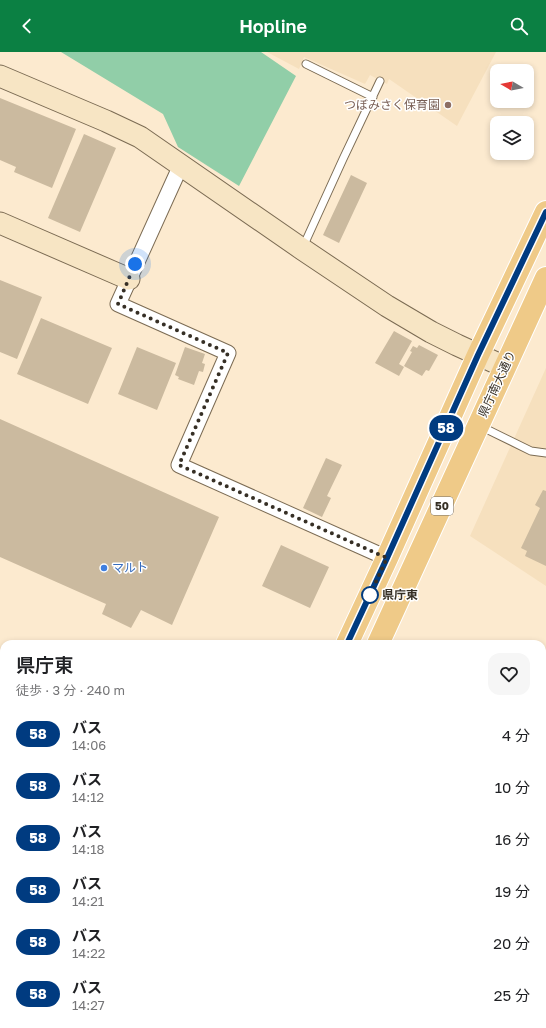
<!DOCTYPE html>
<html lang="ja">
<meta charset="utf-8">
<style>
body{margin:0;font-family:"Golos Text","Noto Sans JP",sans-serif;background:#f6f6f6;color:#202124;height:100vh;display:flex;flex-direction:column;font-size:15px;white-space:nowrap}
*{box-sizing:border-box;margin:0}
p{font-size:13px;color:#757577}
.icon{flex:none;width:22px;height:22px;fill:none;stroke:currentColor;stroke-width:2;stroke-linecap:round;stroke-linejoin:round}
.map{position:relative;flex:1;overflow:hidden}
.sheet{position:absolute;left:0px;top:588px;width:546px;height:388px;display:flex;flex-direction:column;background:#fff;border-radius:12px 12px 0 0;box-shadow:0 2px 6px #0003}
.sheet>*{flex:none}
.badge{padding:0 8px;border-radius:13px;font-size:14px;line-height:26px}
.needle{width:26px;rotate:280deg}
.fabs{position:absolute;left:490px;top:12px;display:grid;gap:8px}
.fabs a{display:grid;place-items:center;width:44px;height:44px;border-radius:8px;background:#fff;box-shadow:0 2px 6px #0003;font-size:20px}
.you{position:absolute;width:20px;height:20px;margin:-10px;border:3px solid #fff;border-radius:50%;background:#1a73e8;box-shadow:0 0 0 6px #1a73e833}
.map>.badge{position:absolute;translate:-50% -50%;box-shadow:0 0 0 2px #fff}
.round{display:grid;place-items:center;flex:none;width:42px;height:42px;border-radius:12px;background:#f6f6f6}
.overview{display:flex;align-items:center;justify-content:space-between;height:68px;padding:0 16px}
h1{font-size:19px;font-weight:600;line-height:30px}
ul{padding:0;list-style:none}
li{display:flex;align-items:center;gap:12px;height:52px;padding:0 16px}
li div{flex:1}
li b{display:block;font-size:15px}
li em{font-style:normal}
li .badge{min-width:44px;font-weight:700;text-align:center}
header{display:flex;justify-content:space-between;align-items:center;height:52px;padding:0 16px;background:#0b8043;color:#fff;font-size:18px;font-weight:600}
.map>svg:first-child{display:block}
</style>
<header><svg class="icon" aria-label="back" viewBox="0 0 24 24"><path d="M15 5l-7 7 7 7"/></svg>Hopline<svg class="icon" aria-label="search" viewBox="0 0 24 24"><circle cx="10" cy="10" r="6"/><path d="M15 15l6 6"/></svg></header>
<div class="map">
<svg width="546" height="976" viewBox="0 0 546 976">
<rect width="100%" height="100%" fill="#fceacf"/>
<path fill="#f6e0be" d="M 267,0 L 496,0 L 457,74 L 389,27 L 387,32 L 370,23 L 365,32 L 304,5 L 299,17 Z
M 546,316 L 546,534 L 470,484 Z"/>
<path fill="#91cea8" d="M 61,0 L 261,0 L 296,24 L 239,134 L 178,95 L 163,62 Z"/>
<path fill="#cbba9f" d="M 0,46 L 76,77 L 52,136 L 14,120 L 16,115 L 0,108 Z
M 84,82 L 116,96 L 80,180 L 48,166 Z
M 351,123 L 367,131 L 339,191 L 323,183 Z
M 0,228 L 42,245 L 17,307 L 0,300 Z
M 41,266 L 112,296 L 88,352 L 17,322 Z
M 394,279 L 412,289 L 399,312 L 404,315 L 399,324 L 375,311 Z
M 419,293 L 438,303 L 429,319 L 426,318 L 422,324 L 404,314 L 412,300 L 410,299 L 413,294 L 417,296 Z
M 137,295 L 176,311 L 157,358 L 118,342 Z
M 185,295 L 205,302 L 202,311 L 205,312 L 203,320 L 199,319 L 194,333 L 178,327 L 179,325 L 175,323 Z
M 0,367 L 219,465 L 172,573 L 141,558 L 131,576 L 102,562 L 106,552 L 0,505 Z
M 326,406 L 342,413 L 327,444 L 331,446 L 322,465 L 303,456 Z
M 543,438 L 546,439 L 546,514 L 525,504 L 527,499 L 521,496 L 540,456 L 535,453 Z
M 281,493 L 329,515 L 310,556 L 262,534 Z
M 0,663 L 4,665 L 4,972 L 41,972 L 39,976 L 0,976 Z
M 542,811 L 546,813 L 542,822 Z"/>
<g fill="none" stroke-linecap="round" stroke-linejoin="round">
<g stroke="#7b6b53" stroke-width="9">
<path id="lane" d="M 306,12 L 373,45
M 303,195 L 343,107 L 380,29
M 480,374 L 531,399 L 546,401"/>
</g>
<g stroke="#7b6b53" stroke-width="17">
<path id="street" d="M 181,113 L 118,252 L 228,301 L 179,413 L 387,506
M 395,976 L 397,972"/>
</g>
<g stroke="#7b6b53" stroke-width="23">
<path id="secondary" d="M 0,24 L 106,69 L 140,85 L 302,197 L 387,254 L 431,280 L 457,293 L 505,315
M 0,171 L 129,227
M 0,621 L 4,623
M 542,866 L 546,868"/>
</g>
<g stroke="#fff" stroke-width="24">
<path id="primary" d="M 347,592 L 387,506 L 478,303 L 546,160
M 378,592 L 546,226
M 167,976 L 169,972
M 198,976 L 200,972"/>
</g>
<path stroke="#9d917e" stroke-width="2.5" stroke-dasharray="1 3" stroke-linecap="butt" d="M 542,650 L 546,641"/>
<use href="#lane" stroke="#fff" stroke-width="7"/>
<use href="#street" stroke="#fff" stroke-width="15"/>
<use href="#secondary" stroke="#f7e5c4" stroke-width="21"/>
<use href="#primary" stroke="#efca88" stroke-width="22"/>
</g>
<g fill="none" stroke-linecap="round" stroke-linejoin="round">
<g stroke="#fff" stroke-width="9">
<path id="line" d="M 347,592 L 387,506 L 478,303 L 546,160"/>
</g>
<use href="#line" stroke="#003b80" stroke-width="6"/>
<path stroke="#362f25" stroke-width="4" stroke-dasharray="0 7.2" d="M 135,212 L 118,252 L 228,301 L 179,413 L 387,506 L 367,549 L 370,543"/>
</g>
<circle fill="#8d6e63" stroke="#fff" stroke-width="1.5" cx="448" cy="53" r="4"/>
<circle fill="#3f7fe0" stroke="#fff" stroke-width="1.5" cx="104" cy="516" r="4"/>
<circle fill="#fff" stroke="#003b80" stroke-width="2" cx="370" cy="543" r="8"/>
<g text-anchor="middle" stroke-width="3" stroke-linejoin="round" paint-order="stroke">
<rect fill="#fff" stroke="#726d66" stroke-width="1" x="431" y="445" width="22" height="18" rx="3"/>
<g font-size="11" font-weight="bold" fill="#362f25">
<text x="442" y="458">50</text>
</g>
<g font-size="12" fill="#785e54" stroke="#fff" text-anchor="end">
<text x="440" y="57">つぼみさく保育園</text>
</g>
<g font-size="12" fill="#362f25" stroke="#fff">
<text transform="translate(497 332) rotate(-65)" y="4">県庁南大通り</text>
</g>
<g font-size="12" fill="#366cbe" stroke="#fff" text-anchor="start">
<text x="112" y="520">マルト</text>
</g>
<g font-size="12" font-weight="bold" fill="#362f25" stroke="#fff" text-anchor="start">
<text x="382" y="547">県庁東</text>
</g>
</g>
</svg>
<div class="fabs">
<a><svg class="needle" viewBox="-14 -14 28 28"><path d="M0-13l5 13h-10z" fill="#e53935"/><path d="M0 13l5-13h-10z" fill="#757577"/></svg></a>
<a><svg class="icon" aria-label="layers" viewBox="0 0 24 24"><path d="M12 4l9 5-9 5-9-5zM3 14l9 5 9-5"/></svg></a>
</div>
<div class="you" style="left:135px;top:212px"></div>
<b class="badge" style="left:446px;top:376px;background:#003b80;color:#fff">58</b>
<section class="sheet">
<div class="overview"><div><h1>県庁東</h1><p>徒歩 · 3 分 · 240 m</p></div><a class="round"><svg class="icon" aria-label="heart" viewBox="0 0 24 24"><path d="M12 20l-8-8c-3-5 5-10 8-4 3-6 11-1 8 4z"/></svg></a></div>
<ul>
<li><span class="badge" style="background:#003b80;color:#fff">58</span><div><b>バス</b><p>14:06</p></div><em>4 分</em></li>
<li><span class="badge" style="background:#003b80;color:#fff">58</span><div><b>バス</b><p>14:12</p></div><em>10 分</em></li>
<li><span class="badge" style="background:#003b80;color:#fff">58</span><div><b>バス</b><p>14:18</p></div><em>16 分</em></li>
<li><span class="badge" style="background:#003b80;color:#fff">58</span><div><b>バス</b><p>14:21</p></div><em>19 分</em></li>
<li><span class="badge" style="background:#003b80;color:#fff">58</span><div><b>バス</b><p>14:22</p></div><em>20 分</em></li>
<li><span class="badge" style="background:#003b80;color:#fff">58</span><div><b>バス</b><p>14:27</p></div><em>25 分</em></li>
</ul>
</section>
</div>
